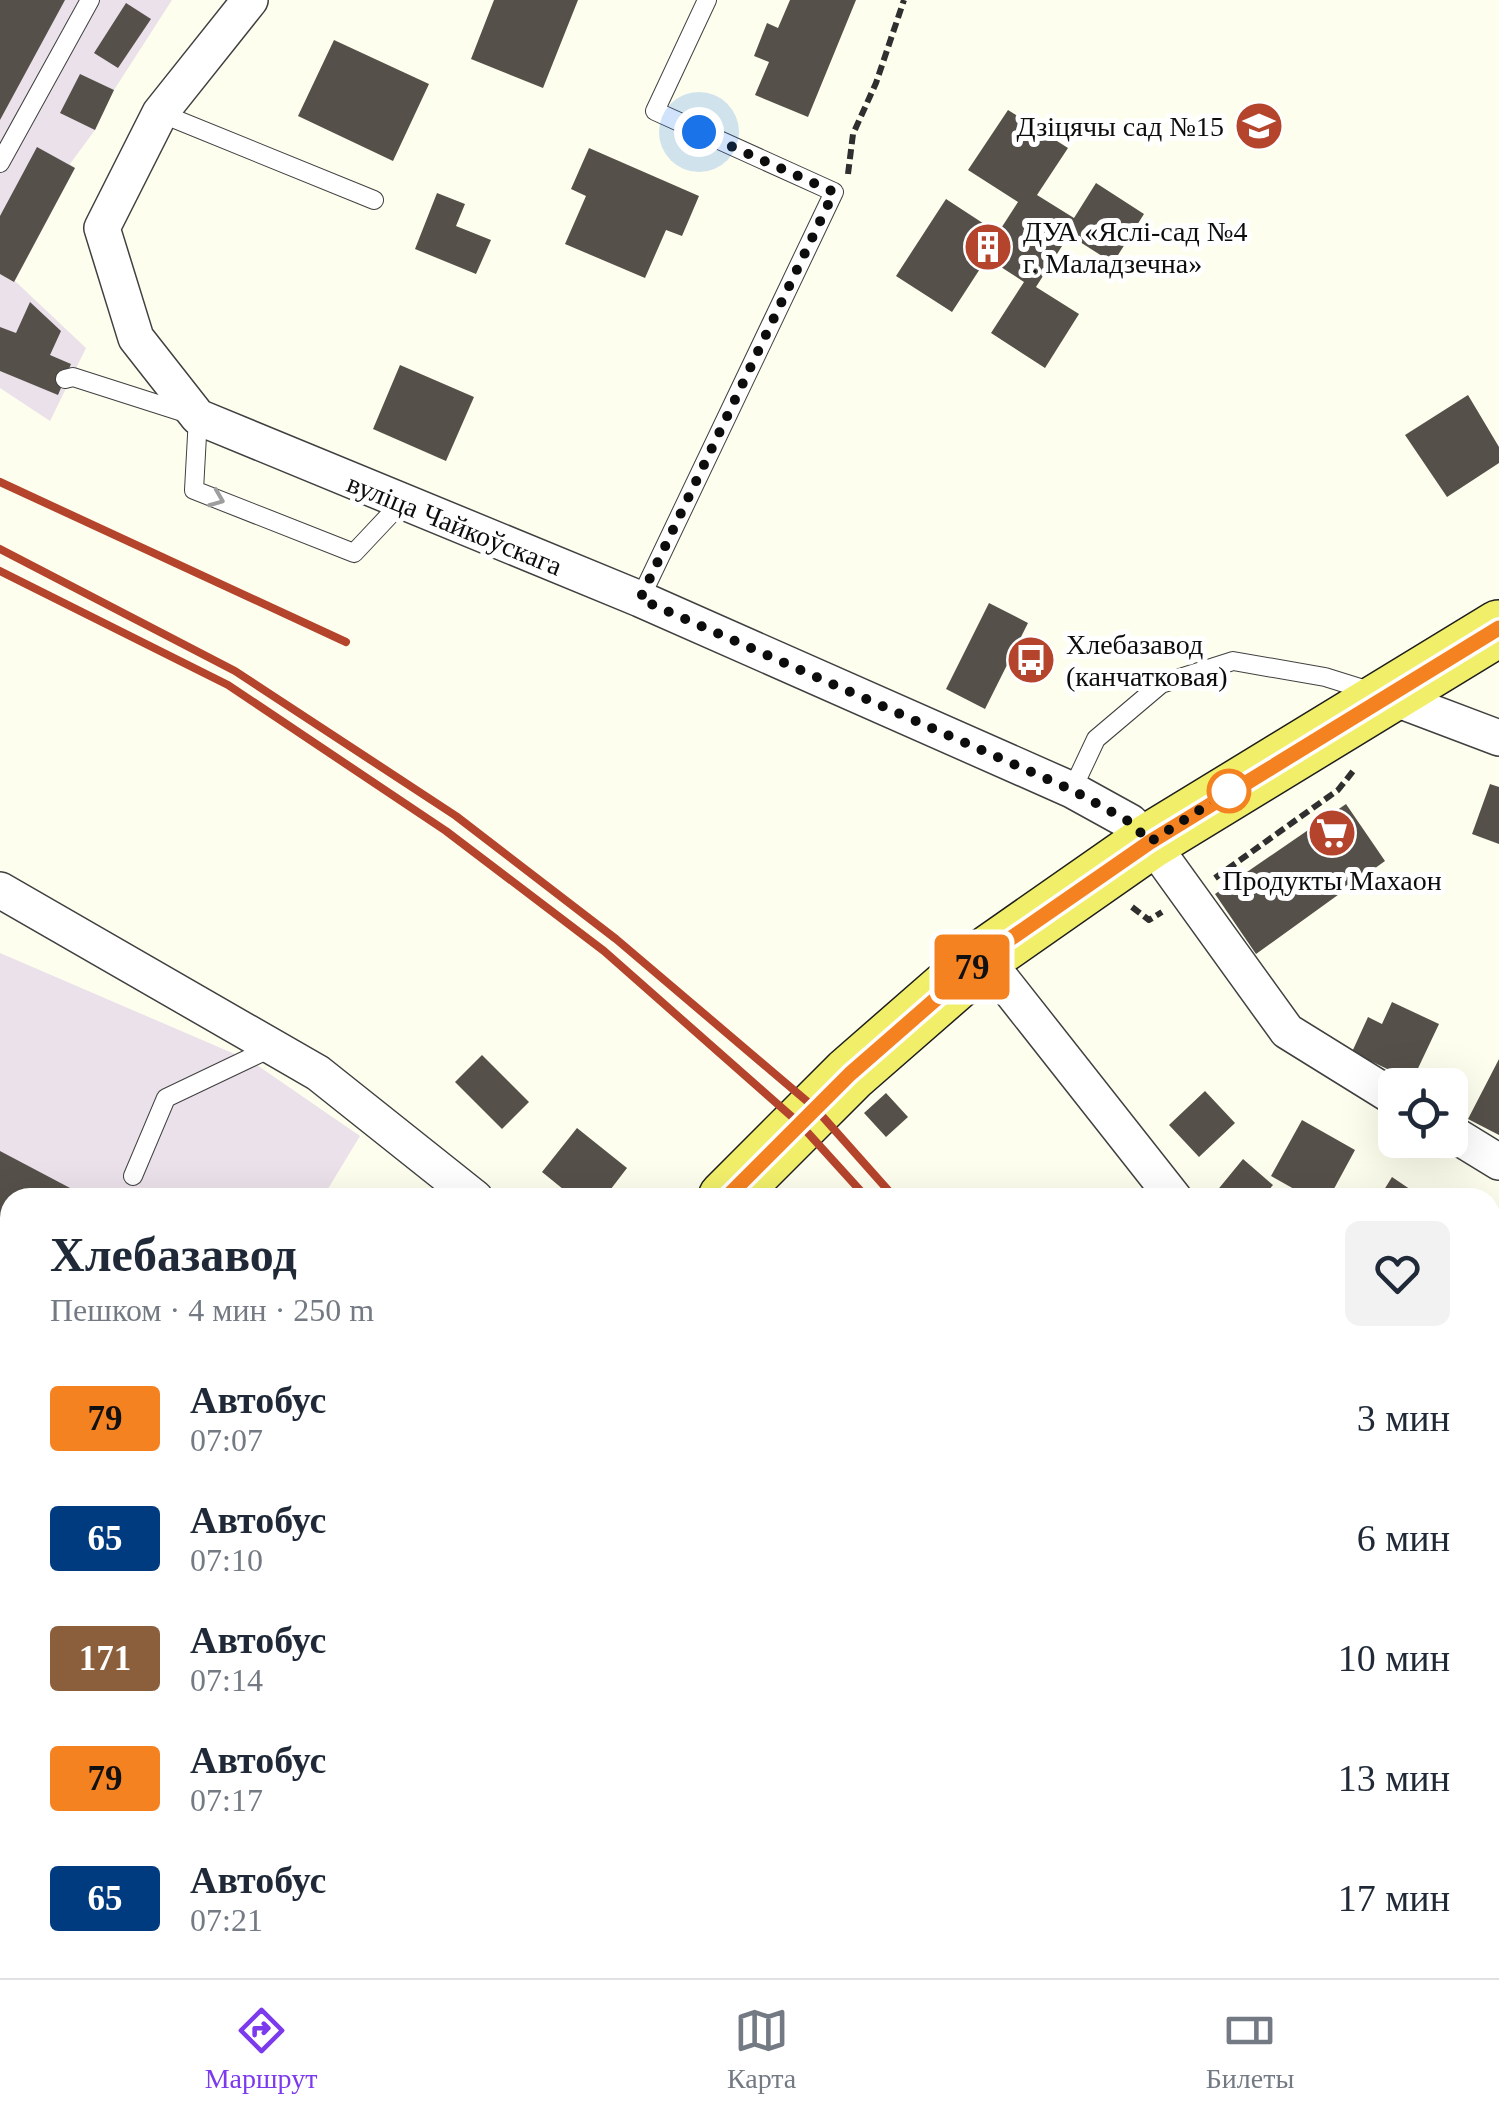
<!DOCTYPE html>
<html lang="ru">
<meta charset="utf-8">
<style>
body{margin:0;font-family:"Times New Roman",serif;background:#f2f2f3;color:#1f2937;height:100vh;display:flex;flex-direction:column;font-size:38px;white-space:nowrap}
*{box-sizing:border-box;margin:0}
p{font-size:32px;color:#747a83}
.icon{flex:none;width:55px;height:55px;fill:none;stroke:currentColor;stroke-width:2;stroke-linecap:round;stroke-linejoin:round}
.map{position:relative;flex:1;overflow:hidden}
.details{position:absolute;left:0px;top:1188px;width:1500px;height:792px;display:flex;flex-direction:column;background:#fff;border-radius:30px 30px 0 0;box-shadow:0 10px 40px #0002}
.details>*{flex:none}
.badge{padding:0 20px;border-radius:8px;font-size:35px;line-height:65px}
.controls{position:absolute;left:1378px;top:1068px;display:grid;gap:20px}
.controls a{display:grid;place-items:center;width:90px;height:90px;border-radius:15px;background:#fff;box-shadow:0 10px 40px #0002;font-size:50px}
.you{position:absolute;width:50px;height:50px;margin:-25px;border:8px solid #fff;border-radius:50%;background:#1a73e8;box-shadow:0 0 0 15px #1a73e833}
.map>.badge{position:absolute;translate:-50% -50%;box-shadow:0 0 0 5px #fff}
.round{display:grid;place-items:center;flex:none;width:105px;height:105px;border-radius:15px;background:#f2f2f3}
.headline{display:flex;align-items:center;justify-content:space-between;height:170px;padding:0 50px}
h1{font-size:48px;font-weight:600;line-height:75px}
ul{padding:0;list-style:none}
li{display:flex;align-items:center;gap:30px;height:120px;padding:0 50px}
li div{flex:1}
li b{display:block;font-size:38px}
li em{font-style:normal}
li .badge{min-width:110px;font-weight:700;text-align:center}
.dock{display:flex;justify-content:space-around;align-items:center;height:140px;border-top:2px solid #e0e1e3;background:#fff;font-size:28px;color:#747a83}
.dock a{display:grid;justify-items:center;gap:5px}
.dock .active{color:#7c3aed}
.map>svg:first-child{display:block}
</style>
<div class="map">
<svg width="1499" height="1978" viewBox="0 0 1499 1978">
<rect width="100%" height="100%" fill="#fefeee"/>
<path fill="#ebe1ea" d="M 0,0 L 172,0 L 114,90 L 95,130 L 70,164 L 75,168 L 15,281 L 86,348 L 50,421 L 0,388 Z
M 0,953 L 251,1061 L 360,1136 L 323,1197 L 10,1198 L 10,1700 L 0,1695 Z
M 589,1970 L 1214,1970 L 1217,1978 L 587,1978 Z"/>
<path fill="#55514a" d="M 0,0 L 65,0 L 0,120 Z
M 494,0 L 578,0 L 543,88 L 471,59 Z
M 790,0 L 856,0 L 808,117 L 755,95 L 769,62 L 754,56 L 767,23 L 778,28 Z
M 126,3 L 151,19 L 118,68 L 94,53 Z
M 334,40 L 429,84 L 393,161 L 298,116 Z
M 80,74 L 114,90 L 95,130 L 60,113 Z
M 1008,110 L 1068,148 L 1037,195 L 1074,218 L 1096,183 L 1144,214 L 1113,263 L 1069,235 L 1036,287 L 1079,314 L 1045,368 L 991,333 L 1024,282 L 987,258 L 952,312 L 896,276 L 946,199 L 998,233 L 1018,202 L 968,170 Z
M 37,147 L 75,168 L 14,282 L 0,274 L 0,216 Z
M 589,148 L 699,196 L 682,236 L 666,230 L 645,278 L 565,244 L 586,196 L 571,189 Z
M 437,193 L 465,204 L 456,226 L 491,240 L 476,274 L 415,249 Z
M 30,302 L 61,331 L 50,355 L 71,364 L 58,395 L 0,371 L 0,327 L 16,333 Z
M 400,365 L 474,397 L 446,461 L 373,429 Z
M 1468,395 L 1499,447 L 1499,463 L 1447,497 L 1405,435 Z
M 989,603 L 1028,623 L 985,709 L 946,689 Z
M 1490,784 L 1499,787 L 1499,844 L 1472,834 Z
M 1346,804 L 1385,861 L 1256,954 L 1215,894 Z
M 1392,1002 L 1439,1024 L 1412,1081 L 1352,1052 L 1368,1017 L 1382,1024 Z
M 482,1055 L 529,1102 L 502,1129 L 455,1082 Z
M 1499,1059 L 1499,1135 L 1468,1119 Z
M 1205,1091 L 1235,1123 L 1199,1157 L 1169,1125 Z
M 886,1093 L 908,1117 L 886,1137 L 864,1113 Z
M 1302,1120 L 1355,1150 L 1329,1198 L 1310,1198 L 1271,1176 Z
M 577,1128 L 627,1168 L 604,1198 L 574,1198 L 542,1172 Z
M 0,1151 L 89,1198 L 10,1198 L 10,1240 L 0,1234 Z
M 1243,1159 L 1273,1185 L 1262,1198 L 1211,1198 Z
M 1392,1177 L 1423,1198 L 1379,1198 Z
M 1490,1233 L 1499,1239 L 1499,1275 L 1490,1289 Z
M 0,1271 L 10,1276 L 10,1349 L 0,1344 Z
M 0,1492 L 10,1497 L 10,1564 L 0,1583 Z
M 589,1970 L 628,1970 L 626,1978 L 587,1978 Z
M 694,1970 L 732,1970 L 730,1978 L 692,1978 Z
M 741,1970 L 995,1970 L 992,1978 L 739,1978 Z"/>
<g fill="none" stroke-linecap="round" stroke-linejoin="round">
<g stroke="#404040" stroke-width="20">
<path id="service" d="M 160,113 L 374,200
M 0,163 L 90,0
M 65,379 L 73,377 L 198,417 L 194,490 L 354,553 L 401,503
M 640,599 L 834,192 L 655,111 L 707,0
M 1072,790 L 1096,739 L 1161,684 L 1233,661 L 1325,677 L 1373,692
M 133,1176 L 166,1098 L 273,1047
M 0,1968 L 34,1978
M 1106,1970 L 1113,1978
M 656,1978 L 658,1970"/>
</g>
<g stroke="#404040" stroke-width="38">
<path id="minor" d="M 250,0 L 160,113 L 102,228 L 136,338 L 198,417 L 640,599 L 1072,790 L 1130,822 L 1150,841 L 1287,1031 L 1395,1098
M 1388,696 L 1499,738
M 0,890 L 318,1073 L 475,1198
M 984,957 L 1174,1198
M 1450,1132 L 1499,1162
M 1490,1598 L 1499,1609"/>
</g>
<g stroke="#1e1e1e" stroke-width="58">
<path id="primary" d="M 726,1198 L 850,1074 L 984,957 L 1150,841 L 1499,628
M 447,1978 L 448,1970"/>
</g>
<path stroke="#2f2f2f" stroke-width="6" stroke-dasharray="10 5" stroke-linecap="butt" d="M 848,174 L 853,134 L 876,83 L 904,0
M 1215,878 L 1338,790 L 1354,770
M 1132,907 L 1149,920 L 1162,912
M 335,1978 L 337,1970"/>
<use href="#service" stroke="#fff" stroke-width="18"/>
<use href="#minor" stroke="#fff" stroke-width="35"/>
<use href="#primary" stroke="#f1ef6a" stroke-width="55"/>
<path stroke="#b5442c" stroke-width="8" d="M 0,482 L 346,642
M 0,549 L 235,671 L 456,816 L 616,939 L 815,1108 L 895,1198
M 0,571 L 228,685 L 446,831 L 604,951 L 799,1123 L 867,1198
M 1432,1970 L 1436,1978
M 1449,1970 L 1454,1978"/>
</g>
<defs><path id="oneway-chevron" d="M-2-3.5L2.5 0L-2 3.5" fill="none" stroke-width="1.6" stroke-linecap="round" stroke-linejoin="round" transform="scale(2.5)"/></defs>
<use stroke="#9e9e9e" href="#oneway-chevron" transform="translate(217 499) rotate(22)"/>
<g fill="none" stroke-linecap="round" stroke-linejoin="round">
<g stroke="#fff" stroke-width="22">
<path id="line" d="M 726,1198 L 850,1074 L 984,957 L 1150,842 L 1499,628"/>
</g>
<use href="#line" stroke="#f58220" stroke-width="15"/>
<path stroke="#0d0d0d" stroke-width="10" stroke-dasharray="0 18" d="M 699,132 L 834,192 L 640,599 L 1072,790 L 1130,822 L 1150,842 L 1229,791"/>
</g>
<defs>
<g id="school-disc" transform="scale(2.5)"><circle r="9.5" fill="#b5442c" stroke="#fff"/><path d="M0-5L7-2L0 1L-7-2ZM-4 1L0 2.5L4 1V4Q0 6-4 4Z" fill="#fff"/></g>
<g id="building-disc" transform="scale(2.5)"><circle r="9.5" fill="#b5442c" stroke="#fff"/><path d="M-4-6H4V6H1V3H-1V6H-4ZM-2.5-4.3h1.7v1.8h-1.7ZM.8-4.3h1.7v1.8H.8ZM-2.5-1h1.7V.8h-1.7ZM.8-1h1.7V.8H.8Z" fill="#fff"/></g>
<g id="bus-disc" transform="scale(2.5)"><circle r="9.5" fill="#b5442c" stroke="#fff"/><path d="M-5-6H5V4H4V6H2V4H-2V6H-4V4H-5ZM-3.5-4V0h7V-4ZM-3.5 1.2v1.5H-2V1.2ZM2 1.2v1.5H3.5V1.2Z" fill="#fff"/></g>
<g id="supermarket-disc" transform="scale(2.5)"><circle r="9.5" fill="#b5442c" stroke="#fff"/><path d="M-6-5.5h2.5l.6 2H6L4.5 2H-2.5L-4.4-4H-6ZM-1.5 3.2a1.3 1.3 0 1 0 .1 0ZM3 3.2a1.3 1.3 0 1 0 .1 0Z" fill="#fff"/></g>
</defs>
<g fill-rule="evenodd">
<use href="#school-disc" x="1259" y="126"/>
<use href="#building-disc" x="988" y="247"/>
<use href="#bus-disc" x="1031" y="660"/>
<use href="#supermarket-disc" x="1332" y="833"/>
</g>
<circle fill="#fff" stroke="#f58220" stroke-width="5" cx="1229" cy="791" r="20"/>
<g text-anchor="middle" stroke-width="10" stroke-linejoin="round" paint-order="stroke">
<g font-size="28" fill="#0d0d0d" stroke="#fff" text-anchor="start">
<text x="1224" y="136" text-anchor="end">Дзіцячы сад №15</text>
<text x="1023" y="241">ДУА «Яслі-сад №4<tspan x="1023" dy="32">г. Маладзечна»</tspan></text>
<text x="1066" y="654">Хлебазавод<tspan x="1066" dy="32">(канчатковая)</tspan></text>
<text x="1332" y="890" text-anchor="middle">Продукты Махаон</text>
</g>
<g font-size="28" fill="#0d0d0d" stroke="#fff">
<text transform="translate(455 524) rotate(22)" y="10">вуліца Чайкоўскага</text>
</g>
</g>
</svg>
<div class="controls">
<a><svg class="icon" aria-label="locate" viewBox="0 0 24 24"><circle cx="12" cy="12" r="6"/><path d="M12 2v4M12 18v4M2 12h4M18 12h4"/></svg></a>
</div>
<div class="you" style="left:699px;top:132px"></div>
<b class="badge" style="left:972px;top:967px;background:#f58220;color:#111">79</b>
<section class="details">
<div class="headline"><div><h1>Хлебазавод</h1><p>Пешком · 4 мин · 250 m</p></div><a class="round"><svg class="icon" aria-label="heart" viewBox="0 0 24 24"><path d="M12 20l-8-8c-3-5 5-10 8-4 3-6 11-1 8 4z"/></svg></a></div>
<ul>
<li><span class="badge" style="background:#f58220;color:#111">79</span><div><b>Автобус</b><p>07:07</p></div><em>3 мин</em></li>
<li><span class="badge" style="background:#003b80;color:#fff">65</span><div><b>Автобус</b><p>07:10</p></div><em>6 мин</em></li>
<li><span class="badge" style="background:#8b5e3c;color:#fff">171</span><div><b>Автобус</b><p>07:14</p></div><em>10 мин</em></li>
<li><span class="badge" style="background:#f58220;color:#111">79</span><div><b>Автобус</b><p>07:17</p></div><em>13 мин</em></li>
<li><span class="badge" style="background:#003b80;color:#fff">65</span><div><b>Автобус</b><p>07:21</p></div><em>17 мин</em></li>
</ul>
</section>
</div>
<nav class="dock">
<a class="active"><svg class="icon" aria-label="directions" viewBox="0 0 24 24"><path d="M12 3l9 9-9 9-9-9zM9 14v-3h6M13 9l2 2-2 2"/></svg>Маршрут</a>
<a><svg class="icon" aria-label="map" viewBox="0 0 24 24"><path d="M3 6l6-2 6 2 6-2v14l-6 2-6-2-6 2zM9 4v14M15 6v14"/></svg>Карта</a>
<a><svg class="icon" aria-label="tickets" viewBox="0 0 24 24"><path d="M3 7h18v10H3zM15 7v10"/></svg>Билеты</a>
</nav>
